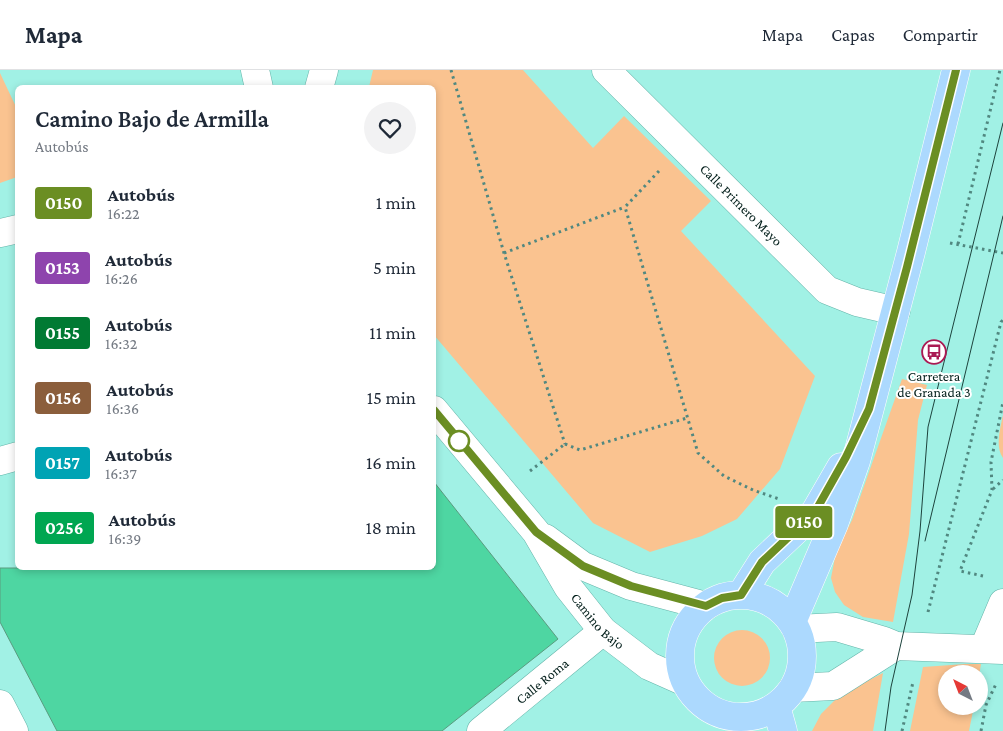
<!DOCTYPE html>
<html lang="es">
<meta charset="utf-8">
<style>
body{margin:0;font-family:"Crimson Pro",serif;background:#f2f2f3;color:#1f2937;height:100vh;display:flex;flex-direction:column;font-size:19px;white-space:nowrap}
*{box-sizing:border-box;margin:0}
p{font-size:16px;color:#747a83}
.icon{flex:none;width:28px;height:28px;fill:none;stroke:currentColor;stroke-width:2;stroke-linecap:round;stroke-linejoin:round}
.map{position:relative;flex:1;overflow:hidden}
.side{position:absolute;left:15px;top:15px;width:421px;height:485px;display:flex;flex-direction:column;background:#fff;border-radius:8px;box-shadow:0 2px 8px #0003}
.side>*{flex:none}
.badge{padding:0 10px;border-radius:4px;font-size:18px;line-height:32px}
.needle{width:32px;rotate:318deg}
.buttons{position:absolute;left:938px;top:595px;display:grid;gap:10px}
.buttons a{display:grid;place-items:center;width:50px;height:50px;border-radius:50%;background:#fff;box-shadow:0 2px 8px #0003;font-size:25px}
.map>.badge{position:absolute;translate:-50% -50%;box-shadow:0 0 0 2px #fff}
.round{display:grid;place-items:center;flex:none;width:52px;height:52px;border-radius:26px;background:#f2f2f3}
.overview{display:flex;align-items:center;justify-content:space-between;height:85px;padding:0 20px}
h1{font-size:24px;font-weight:600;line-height:38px}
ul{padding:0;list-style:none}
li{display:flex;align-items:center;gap:15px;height:65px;padding:0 20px}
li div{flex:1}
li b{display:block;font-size:19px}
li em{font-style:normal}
li .badge{min-width:55px;font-weight:700;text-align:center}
header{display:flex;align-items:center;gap:30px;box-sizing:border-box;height:70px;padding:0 25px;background:#fff;border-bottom:1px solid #e0e1e3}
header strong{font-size:24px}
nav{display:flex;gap:28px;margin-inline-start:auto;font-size:18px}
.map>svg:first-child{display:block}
</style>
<header>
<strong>Mapa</strong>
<nav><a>Mapa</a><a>Capas</a><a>Compartir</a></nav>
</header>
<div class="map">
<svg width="1003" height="661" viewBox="0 0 1003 661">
<rect width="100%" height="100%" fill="#a1f1e5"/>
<path fill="#fac390" d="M 373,0 L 523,0 L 593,78 L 624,46 L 711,131 L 681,161 L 815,306 L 780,399 L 737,449 L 702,466 L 650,482 L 593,453 L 434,265 L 434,18 L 369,17 Z
M 0,3 L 17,39 L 17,107 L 0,113 Z
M 902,309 L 927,315 L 918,350 L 909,464 L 893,552 L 863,547 L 844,535 L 835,522 L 831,508 L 836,482 L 852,450 Z
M 1003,345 L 1003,388 C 995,377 1000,359 1003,345 Z
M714 588a28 28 0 1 1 56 0a28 28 0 1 1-56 0Z
M 965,594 L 981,594 L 979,606 L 979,604 L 946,604 L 946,636 L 974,636 L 969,661 L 910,661 L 923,597 Z
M 883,603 L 873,661 L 812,661 L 821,644 L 840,625 Z"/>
<path fill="#4ed6a2" stroke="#5a9b7f" d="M 434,412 L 558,569 L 442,661 L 57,661 L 0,552 L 0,498 L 434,498 Z"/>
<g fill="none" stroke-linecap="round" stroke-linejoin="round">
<g stroke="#64b4a9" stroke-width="29">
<g id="minor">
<path d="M 255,0 L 259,18"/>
<path id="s1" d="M 606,0 L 827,220 L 857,232 L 896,241"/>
<path d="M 319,18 L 324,0"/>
<path d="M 0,163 L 18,159"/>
<path id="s2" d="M 434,340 L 536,462 L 568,517 L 603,561 L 649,596 L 685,612"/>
<path d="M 0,391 L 18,386"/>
<path d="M 545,468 L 583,496 L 631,516 L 706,536"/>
<path d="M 796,559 L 837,557 L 884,571 L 896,576 L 1003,580"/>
<path d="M 984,578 L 1003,533"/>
<path d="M 793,618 L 833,616 L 896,576"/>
<path d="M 0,634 L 14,661"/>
<path id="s3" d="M 481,661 L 603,561"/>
</g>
</g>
<g stroke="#fff" stroke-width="29">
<path id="major" d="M 741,525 L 762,492 L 815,442 L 841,397
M680 586a61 61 0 1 1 122 0a61 61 0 1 1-122 0Z
M 792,552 L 834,454 L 856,391 L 911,182 L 956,0
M 776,636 L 783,661"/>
</g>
<path stroke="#518880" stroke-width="3" stroke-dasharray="2.5 4" stroke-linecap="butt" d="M 451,0 L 504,183 L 565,374
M 659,101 L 625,137 L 698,383 L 724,406 L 753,420 L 779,429
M 950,173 L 1003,183
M 958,174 L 1000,0
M 504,183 L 625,137
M 565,374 L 580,380 L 687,348
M 530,401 L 565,374
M 993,419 L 1003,410
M 983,506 L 960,501 L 992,420 L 991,392 L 1003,332
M 928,542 L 1001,252 L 1003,250
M 902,661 L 913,612
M 981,661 L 986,635 L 996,614"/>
<use href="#minor" stroke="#fff" stroke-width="28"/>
<use href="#major" stroke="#acd9fe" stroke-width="28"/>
<path stroke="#1d433d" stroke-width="1" d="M 925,471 L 1003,146
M 885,661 L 891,617 L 912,525 L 920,461 L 928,357 L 1003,53"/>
</g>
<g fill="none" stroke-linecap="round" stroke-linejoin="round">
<g stroke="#fff" stroke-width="11">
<path id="line" d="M 434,340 L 536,462 L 583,496 L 631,516 L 706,536 L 722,528 L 741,525 L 762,492 L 815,442 L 846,387 L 869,339 L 907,197 L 956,0"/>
</g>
<use href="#line" stroke="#6b8e23" stroke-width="8"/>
</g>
<defs>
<g id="bus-ring" transform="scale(1.25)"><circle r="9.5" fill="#fff" stroke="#aa1a53" stroke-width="1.5"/><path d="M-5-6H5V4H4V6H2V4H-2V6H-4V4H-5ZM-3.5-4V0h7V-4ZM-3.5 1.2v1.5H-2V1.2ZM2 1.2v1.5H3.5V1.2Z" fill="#aa1a53"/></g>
</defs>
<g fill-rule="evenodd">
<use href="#bus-ring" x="934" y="282"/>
</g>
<circle fill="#fff" stroke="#6b8e23" stroke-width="2.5" cx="459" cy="371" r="10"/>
<g text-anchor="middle" stroke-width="4" stroke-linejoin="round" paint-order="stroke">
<g font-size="14" fill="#001d19" stroke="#fff">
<text dy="5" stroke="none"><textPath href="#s1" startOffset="191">Calle Primero Mayo</textPath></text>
<text dy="5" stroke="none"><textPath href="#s2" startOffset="268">Camino Bajo</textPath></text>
<text dy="5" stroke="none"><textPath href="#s3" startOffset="79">Calle Roma</textPath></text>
</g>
<g font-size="14" fill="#001d19" stroke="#fff">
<text x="934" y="311">Carretera<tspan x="934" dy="16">de Granada 3</tspan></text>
</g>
</g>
</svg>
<div class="buttons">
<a><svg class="needle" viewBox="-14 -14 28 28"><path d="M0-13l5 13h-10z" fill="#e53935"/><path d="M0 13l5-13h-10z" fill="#747a83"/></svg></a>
</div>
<b class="badge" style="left:804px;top:452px;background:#6b8e23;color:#fff">0150</b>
<section class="side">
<div class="overview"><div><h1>Camino Bajo de Armilla</h1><p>Autobús</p></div><a class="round"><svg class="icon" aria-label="heart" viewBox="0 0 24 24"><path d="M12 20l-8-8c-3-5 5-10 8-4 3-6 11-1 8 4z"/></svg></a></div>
<ul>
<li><span class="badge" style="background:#6b8e23;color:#fff">0150</span><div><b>Autobús</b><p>16:22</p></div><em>1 min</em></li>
<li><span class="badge" style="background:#8e44ad;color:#fff">0153</span><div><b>Autobús</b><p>16:26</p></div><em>5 min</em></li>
<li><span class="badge" style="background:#017a33;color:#fff">0155</span><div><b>Autobús</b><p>16:32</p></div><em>11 min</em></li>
<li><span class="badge" style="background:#8b5e3c;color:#fff">0156</span><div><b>Autobús</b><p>16:36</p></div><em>15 min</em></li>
<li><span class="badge" style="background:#00a3b4;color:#fff">0157</span><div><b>Autobús</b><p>16:37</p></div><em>16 min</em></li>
<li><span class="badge" style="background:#00a651;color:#fff">0256</span><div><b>Autobús</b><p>16:39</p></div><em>18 min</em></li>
</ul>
</section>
</div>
